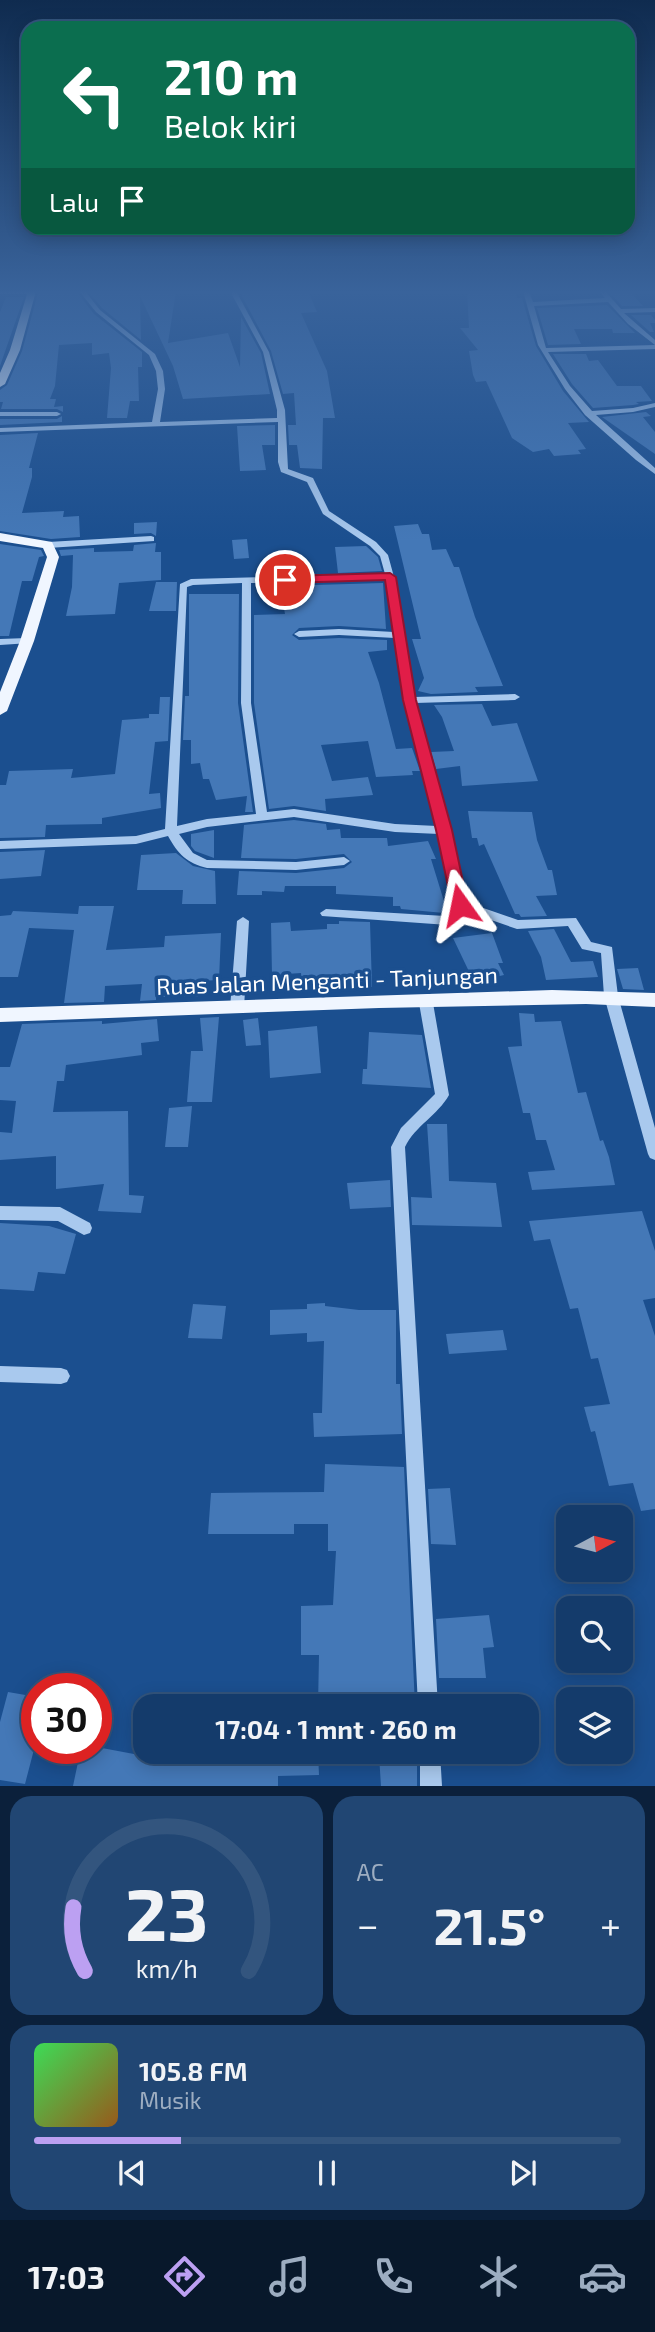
<!DOCTYPE html>
<html lang="id">
<head>
<meta charset="utf-8">
<style>
  :root { --surface:#143b6b; --page:#214673; --text:#f1f3f6; --muted:#9dadc1; --line:#33557e; --accent:#bca0f2 }
  body { margin:0; font-family:"Exo 2",sans-serif; background:var(--page); color:var(--text); height:100vh; display:flex; flex-direction:column; font-size:26px; white-space:nowrap }
  * { box-sizing:border-box; margin:0 }
  p { font-size:23px; color:var(--muted) }
  .icon { flex:none; width:38px; height:38px; fill:none; stroke:currentColor; stroke-width:2; stroke-linecap:round; stroke-linejoin:round }
  .map { position:relative; height:1786px; overflow:hidden }
  .details { display:flex; flex-direction:column; gap:10px; padding:10px; background:#0b203b; flex:1 }
  .details>* { flex:none }
  .hud { position:absolute; left:21px; top:21px; width:614px; height:214px; border-radius:21px; box-shadow:0 4px 18px #0003,0 0 0 2px var(--line); background:#0b6e4f; color:#fff; overflow:hidden }
  .needle { width:46px; rotate:83deg }
  .fabs { position:absolute; left:556px; top:1505px; display:grid; gap:14px }
  .fabs a { display:grid; place-items:center; width:77px; height:77px; border-radius:14px; background:var(--surface); box-shadow:0 4px 18px #0003,0 0 0 2px var(--line); font-size:35px }
  .speed { position:absolute; left:21px; top:1673px; display:flex; gap:14px; font-size:35px; font-weight:700; text-align:center }
  .speed>* { display:grid; place-content:center; width:91px; height:91px; border-radius:50%; background:var(--surface); box-shadow:0 4px 18px #0003,0 0 0 2px var(--line); line-height:1 }
  .speed .limit { border:10px solid #d22; background:#fff; color:#111 }
  .pin { position:absolute; display:grid; place-items:center; width:60px; height:60px; color:#fff; margin:-30px; border:4px solid #fff; border-radius:50%; box-shadow:0 2px 7px #0007 }
  .me { position:absolute; width:77px; margin:-38px; rotate:348deg; stroke-linejoin:round; filter:drop-shadow(0 0 5px #0008) }
  .turn { display:flex; align-items:center; gap:24px; height:147px; padding:0 28px; font-size:32px }
  .turn .icon { width:91px; height:91px; stroke-width:2.5 }
  .turn b { display:block; font-size:49px; line-height:60px }
  .then { display:flex; align-items:center; height:66px; padding:0 28px; background:#0003; gap:14px; font-size:26px }
  .big { font-size:52px; font-weight:700; line-height:1.1 }
  .details .card { flex:1; display:flex; flex-direction:column; justify-content:center; gap:10px; min-width:0; padding:0 24px; border-radius:21px; background:var(--page) }
  .details .dial { align-items:center; gap:0 }
  .dial svg { height:182px; overflow:visible; fill:none; stroke:var(--line); stroke-width:7; stroke-linecap:round; text-anchor:middle }
  .dial text { fill:var(--text); stroke:none }
  .song { display:flex; align-items:center; gap:21px }
  .cover { width:84px; height:84px; border-radius:10px; background:linear-gradient(135deg,hsl(130 70% 55%),hsl(30 70% 35%)) }
  .played { height:7px; border-radius:4px; background:linear-gradient(90deg,var(--accent) 25%,var(--line) 25%) }
  .keys { display:flex; justify-content:space-around; direction:ltr }
  .heat { display:flex; justify-content:space-between; align-items:center; font-size:38px; direction:ltr }
  .details .tiles { flex:1; display:grid; gap:10px; grid-template-columns:1fr 1fr }
  .card:last-child { grid-column:span 2 }
  .trip { position:absolute; left:133px; top:1694px; width:406px; height:70px; border-radius:21px; background:var(--surface); box-shadow:0 4px 18px #0003,0 0 0 2px var(--line); font-weight:700; line-height:70px; text-align:center }
  .tabs { display:flex; height:112px; justify-content:space-around; align-items:center; background:#08182b; color:var(--muted) }
  .tabs .icon { width:49px; height:49px }
  .tabs .selected { color:var(--accent) }
  .tabs b { font-size:32px; color:var(--text) }
  .map>svg:first-child { display:block }
  .building { fill:#4478b7 }
  .lines { fill:none; stroke-linecap:round; stroke-linejoin:round }
  .minor { fill:#a9c9ee; fill-rule:evenodd }
  .major { fill:#f0f6ff; fill-rule:evenodd }
  .route { fill:#e11d48; stroke:#92132f; stroke-width:2 }
  .labels { text-anchor:middle; stroke-width:7; stroke-linejoin:round; paint-order:stroke }
  .street-label { font-size:23px; fill:#fff; stroke:#1b4f8f }
</style>
</head>
<body>
<div class="map">
<svg width="655" height="1786" viewBox="0 0 655 1786">
  <rect width="100%" height="100%" fill="#1b4f8f"/>
  <path class="building" d="M45,291h31l18,23 48,38v15h-4l1,34h-9l-3,17h-20l4,-50 -2,-15 -17,2v-12l-33,2 -4,41 -5,13h6l-2,8 9,-1v6l-6,-3h-56l2,-7h-3v-12l7,-5 15,-34 16,-58z
    M88,291h88l-8,52 60,-10 12,34 1,-50 20,36 9,41 -87,5 -10,-33 -33,-70 1,44 -39,-32z
    M308,291l9,21 -16,1 26,58 8,47h-12l-1,51 -22,-1 -3,-23h-8l-1,-20h8l-2,-32 -11,1 -12,-43 -29,-55v-4z
    M467,291h49l1,7h5l14,48 27,45 26,31 -21,1 18,26 -8,1 3,4 -27,2 -5,-7 -16,3 -21,-14 -26,-57 -10,1 -3,-7 -4,-24 9,-1 -18,-22h9z
    M610,293h21l12,13h-21z
    M6,297h18l-24,69v-54z
    M607,305l28,28h-22l-1,-4h-38l7,15 -33,1 -11,-37z
    M631,315h20l4,5v3h-5l4,9h-4z
    M553,354h33l3,7 9,-1 19,26h24l11,15 -16,1 3,2 -6,1 -40,3 -21,-24z
    M646,412l5,4 -8,1 12,15v22l-53,-37z
    M62,416v6l-62,3v-6h57z
    M275,425v20h-13l4,25 -26,1 -3,-45z
    M38,433l-9,35h3v9l-10,36 42,-2 -1,6 16,-1 1,21 -29,2 -51,-8v-96z
    M157,522l-1,14 -5,-3 -17,1v-11z
    M418,524l4,10h7l3,16 14,-1 8,18h5l16,50 28,69 -28,1 3,5 -47,2 -13,-3 6,-13 -12,-39h9l-27,-113z
    M247,539l2,19 -15,1 -2,-19z
    M156,543l-1,9h6v28l-42,3 -4,31 -49,2 6,-29 1,-32 -12,1 -2,-6 35,-2v4l39,-1 1,-6z
    M0,544l41,6 3,6 -5,1 -7,24h-10l-13,55h-9z
    M366,546l12,11 4,14 -44,2 -3,-26z
    M156,582h21l-1,29h-27z
    M383,583l3,46 -47,-3 -40,2 -7,7 7,5 40,-2 48,2v10l-19,2 11,31 17,66 16,-1 8,23h-8l1,4 -37,2 -8,-36 -47,4 11,36 36,-4 5,18 -48,4 1,12 -32,-5 -25,3 -15,-106v-88l31,-1 -5,-28z
    M189,594h50l-1,109 15,109h-8l2,-16 -31,4 -7,-21h-6l-3,-16 -9,1v-24h-8l2,-44h4z
    M160,697h10l-2,44 -13,1 -6,52 11,-1 1,15 -59,10v6l-56,1 -1,12 -45,1v-53h6l3,-14 64,-2 -2,9 44,-4 7,-54 27,-2v-4h10z
    M482,704l10,22 25,-3 21,58 -76,5 -2,-20 -24,3 -5,-17 23,-1 -12,-34 -8,-12z
    M468,811l64,1 5,28 11,30h4l5,25 -21,1 11,20 -26,1 -2,-3h-4l-31,-70 -5,2 -2,-8h-5z
    M294,820l32,4 1,6 13,-1 1,9h46l1,8 40,-5 8,18h-5l16,52 -3,2 -43,-4 -1,-3h-7v-9l-57,-3v-8h-51l-1,6 -22,-1v4h-25l2,-24 57,2 48,-5 8,-6 -8,-8 -48,5 -55,-1 3,-33z
    M214,830v28l-19,-7 -4,-5v-12z
    M45,850l-4,26 -41,3v-27z
    M176,853l17,13 22,5 1,33h-34l1,-14h-46l4,-35z
    M79,906h35l-8,44 58,-3 1,-11 56,-3 -2,47 -20,1 -1,16h-42v3l-16,1 2,-17 -37,2 -1,16 -40,1 10,-73 -45,-2 -11,49h-18v-61l11,-1 2,-4 65,3z
    M339,921l31,1 2,65h-20v-5l-50,3 -1,-12 -29,2 -1,-52 19,-1 1,9 36,-2v-5h12z
    M554,929l17,33 22,-1 5,16 -52,3 -5,-23 -13,-26z
    M492,933l11,30h-5l6,12 -30,7 -21,-44z
    M638,968l6,22 -21,-1 -6,-20z
    M519,1013l15,1 1,8 26,-1 17,72 8,-1 14,49 3,-1 6,17 6,28 -83,5 -4,-18 27,-2 -9,-30h-10l-6,-27h-7l-15,-66 14,-1z
    M219,1017l-7,85h-25l4,-51h12l-3,-33z
    M258,1018l3,27 -15,1 -3,-26z
    M157,1019l2,22 -18,2 1,12 -76,10 -2,16h-7l-4,31 75,-1 1,84 15,1 -3,17 -43,-2 6,-27 -48,5v-33l-56,4v-28l12,1 4,-32 -16,-1v-33h10l12,-43 80,-3v3z
    M317,1026l4,47 -51,5 -2,-47z
    M369,1032l53,3 9,53 -69,-4 1,-15h4z
    M192,1106l-4,41h-23l4,-39z
    M427,1124h20l2,57 47,2 6,44 -90,-2 -1,-28 21,1z
    M390,1180l1,27 -41,2 -3,-26z
    M642,1211l13,40v47l-12,2 12,36v173l-14,2 -8,-28 -24,3 -14,-55 -4,1 -7,-25 26,-3 -12,-46 -7,1 -13,-51 -8,1 -20,-70 -16,2 -5,-20z
    M0,1223l49,3 27,8 -11,40 -27,-2 -4,19 -34,-2z
    M325,1303v3l34,4h37v74h4l2,50 -88,3 -1,-24h9l2,-72 -17,1v-9l-37,2v-25l37,-1v-5z
    M193,1304l33,2 -4,33 -34,-1z
    M503,1330l4,20 -58,4 -3,-20z
    M325,1464l79,3 11,239h-97l1,-51h-18v-49l32,-1 3,-54h-8v-27h-34v10h-86l3,-41 113,-1z
    M450,1488l6,57 -25,-1 -3,-55z
    M489,1615l5,32 -11,1 3,30h-47l-3,-59z
    M8,1692l29,5v41l-12,46 -25,-4v-58z
    M81,1748h21l85,16 1,-7 130,-5 1,23 -41,1v10h-205z
    M417,1752v34h-36l-2,-31z"/>
  <g class="lines">
    <path class="minor" d="M0,291h33l1,1 -3,2h-31z
      M79,291h6l15,19 55,44 8,17 2,18 -5,33 117,-4v-8l-14,-58 -33,-61h6l33,61 16,58 3,59 25,9 16,33 47,31 12,13 6,22 20,120 101,-3 5,3 -5,3 -100,3 35,127 16,72 52,18 58,-2 15,24 21,5 6,49 37,132v32l-5,-2 -2,-4 -44,-158 -3,-43 -19,-4 -14,-23 -51,3 -52,-18 -3,5 -14,9 -126,-9 -2,-3 6,-4 119,7 7,-5 2,-6 -15,-71 -44,-2 -101,-15 -87,10 -28,7 14,19 14,7 89,2 48,-5 6,4 -6,4 -48,5 -89,-2c-20,-5 -29,-14 -39,-32l-32,8 -136,5v-8l136,-5 29,-7 15,-245 11,-5 194,-5 -5,-18 -10,-10 -47,-32 -16,-32 -26,-10 -3,-10v-40l-278,10v-4l152,-6 6,-33 -2,-18 -7,-16 -53,-43zM386,580l8,52 -55,-3 -40,2 -5,3 5,3 40,-2 56,3 9,62 33,126 -42,-2 -101,-15 -27,3 -16,-109v-120zM242,583l-1,120 15,111 -49,5 -30,7 10,-239 6,-2z
      M523,291h6l4,11 72,-4 -6,-7h6l16,18 34,-1v4l-31,1 31,27v5l-27,-21 -20,-22 -74,4 12,42 109,-3v4l-107,3 22,34 22,25 41,-3 22,-5v4l-22,5 -37,3 59,53v6l-19,-14 -51,-45 -20,-26 -27,-44z
      M0,412h57l4,2 -4,2h-57z
      M151,536l3,1v4l-106,7 -4,-3 4,-3z
      M27,638l5,3 -2,2 -30,2v-6z
      M243,917l6,4 -5,87 -2,4h-10l-2,-4 7,-87z
      M426,998l5,1 2,4 16,92c-11,20 -34,31 -44,52l33,559h-20l-27,-559 10,-19 34,-34 -16,-91 2,-4z
      M0,1206l60,1 30,16 2,5 -2,5 -6,2 -26,-14 -58,-1z
      M0,1366l61,2 6,2 3,6 -3,6 -6,2 -61,-2z
      M420,1752h20l2,34h-22z"/>
    <path class="major" d="M28,291h8l-16,59 -15,34 -5,3v-14l10,-23z
      M0,533l52,9 7,15 -25,84 -27,70 -7,4v-23l20,-51 27,-84 -4,-9 -43,-7z
      M552,990l103,3v14l-69,-3 -207,4 -379,14v-14z"/>
  </g>
  <linearGradient id="sky" x2="0" y2="1"><stop stop-color="#0f2b4f"/><stop offset="0.54" stop-color="#39639b"/><stop offset="1" stop-color="#39639b" stop-opacity="0"/></linearGradient>
  <rect width="655" height="541" fill="url(#sky)"/>
  <path class="route" d="M390,573l6,4 20,123 36,130 16,75 -8,5 -8,-5 -16,-75 -33,-130 -18,-120 -100,3 -6,-3 6,-4z"/>
  <g class="labels">
    <g class="street-label">
      <text transform="translate(327 981) rotate(-2)" y="8">Ruas Jalan Menganti - Tanjungan</text>
    </g>
  </g>
</svg>
<div class="fabs">
<a><svg class="needle" viewBox="-14 -14 28 28"><path d="M0-13l5 13h-10z" fill="#e53935"/><path d="M0 13l5-13h-10z" fill="#9dadc1"/></svg></a>
<a><svg class="icon" aria-label="search" viewBox="0 0 24 24"><circle cx="10" cy="10" r="6"/><path d="M15 15l6 6"/></svg></a>
<a><svg class="icon" aria-label="layers" viewBox="0 0 24 24"><path d="M12 4l9 5-9 5-9-5zM3 14l9 5 9-5"/></svg></a>
</div>
<div class="speed"><div class="limit">30</div></div>
<div class="pin" style="left:285px;top:580px;background:#d93025"><svg class="icon" aria-label="arrive" viewBox="0 0 24 24"><path d="M6 21V4h12l-3 4 3 4H6"/></svg></div>
<svg class="me" style="left:460px;top:905px" viewBox="-20 -20 40 40"><path d="M0-17L14 15 0 8-14 15z" fill="#e11d48" stroke="#fff" stroke-width="4"/></svg>
<div class="trip">17:04 · 1 mnt · 260 m</div>
<div class="hud">
<div class="turn"><svg class="icon" aria-label="left" viewBox="0 0 24 24"><path d="M17 20v-9H6M10 6l-5 5 5 5"/></svg><div><b>210 m</b>Belok kiri</div></div>
<div class="then">Lalu<svg class="icon" aria-label="arrive" viewBox="0 0 24 24"><path d="M6 21V4h12l-3 4 3 4H6"/></svg></div>
</div>
</div>
<section class="details">
<div class="tiles">
<div class="card dial"><svg viewBox="0 0 100 80">
<path d="M14 69A42 42 0 1 1 86 69"/>
<path d="M14 69A42 42 0 0 1 9 41" stroke="#bca0f2"/>
<text x="50" y="56" font-size="32" font-weight="700">23</text>
<text x="50" y="72" font-size="11">km/h</text>
</svg></div>
<div class="card"><p>AC</p>
<div class="heat"><a>−</a><b class="big">21.5°</b><a>+</a></div>
</div>
<div class="card">
<div class="song"><i class="cover"></i><div><b>105.8 FM</b><p>Musik</p></div></div>
<div class="played"></div>
<div class="keys"><svg class="icon" aria-label="previous" viewBox="0 0 24 24"><path d="M18 5L8 12l10 7zM5 5v14"/></svg><svg class="icon" aria-label="pause" viewBox="0 0 24 24"><path d="M8 5v14M16 5v14"/></svg><svg class="icon" aria-label="next" viewBox="0 0 24 24"><path d="M6 5l10 7-10 7zM19 5v14"/></svg></div>
</div>
</div>
</section>
<nav class="tabs">
<b>17:03</b>
<svg class="icon selected" aria-label="directions" viewBox="0 0 24 24"><path d="M12 3l9 9-9 9-9-9zM9 14v-3h6M13 9l2 2-2 2"/></svg>
<svg class="icon" aria-label="music" viewBox="0 0 24 24"><path d="M9 18V5l10-2v13"/><circle cx="6" cy="18" r="3"/><circle cx="16" cy="16" r="3"/></svg>
<svg class="icon" aria-label="phone" viewBox="0 0 24 24"><path d="M5 4h4l2 5-3 2q2 4 5 5l2-3 5 2v4C11 20 4 13 5 4z"/></svg>
<svg class="icon" aria-label="climate" viewBox="0 0 24 24"><path d="M12 3v18M4 7l16 10M4 17L20 7"/></svg>
<svg class="icon" aria-label="car" viewBox="0 0 24 24"><path d="M5 17H2v-5l4-1 3-4h7l3 4 3 1v5h-3M9 17h6M6 11h13"/><circle cx="7" cy="17" r="2"/><circle cx="17" cy="17" r="2"/></svg>
</nav>
</body>
</html>
